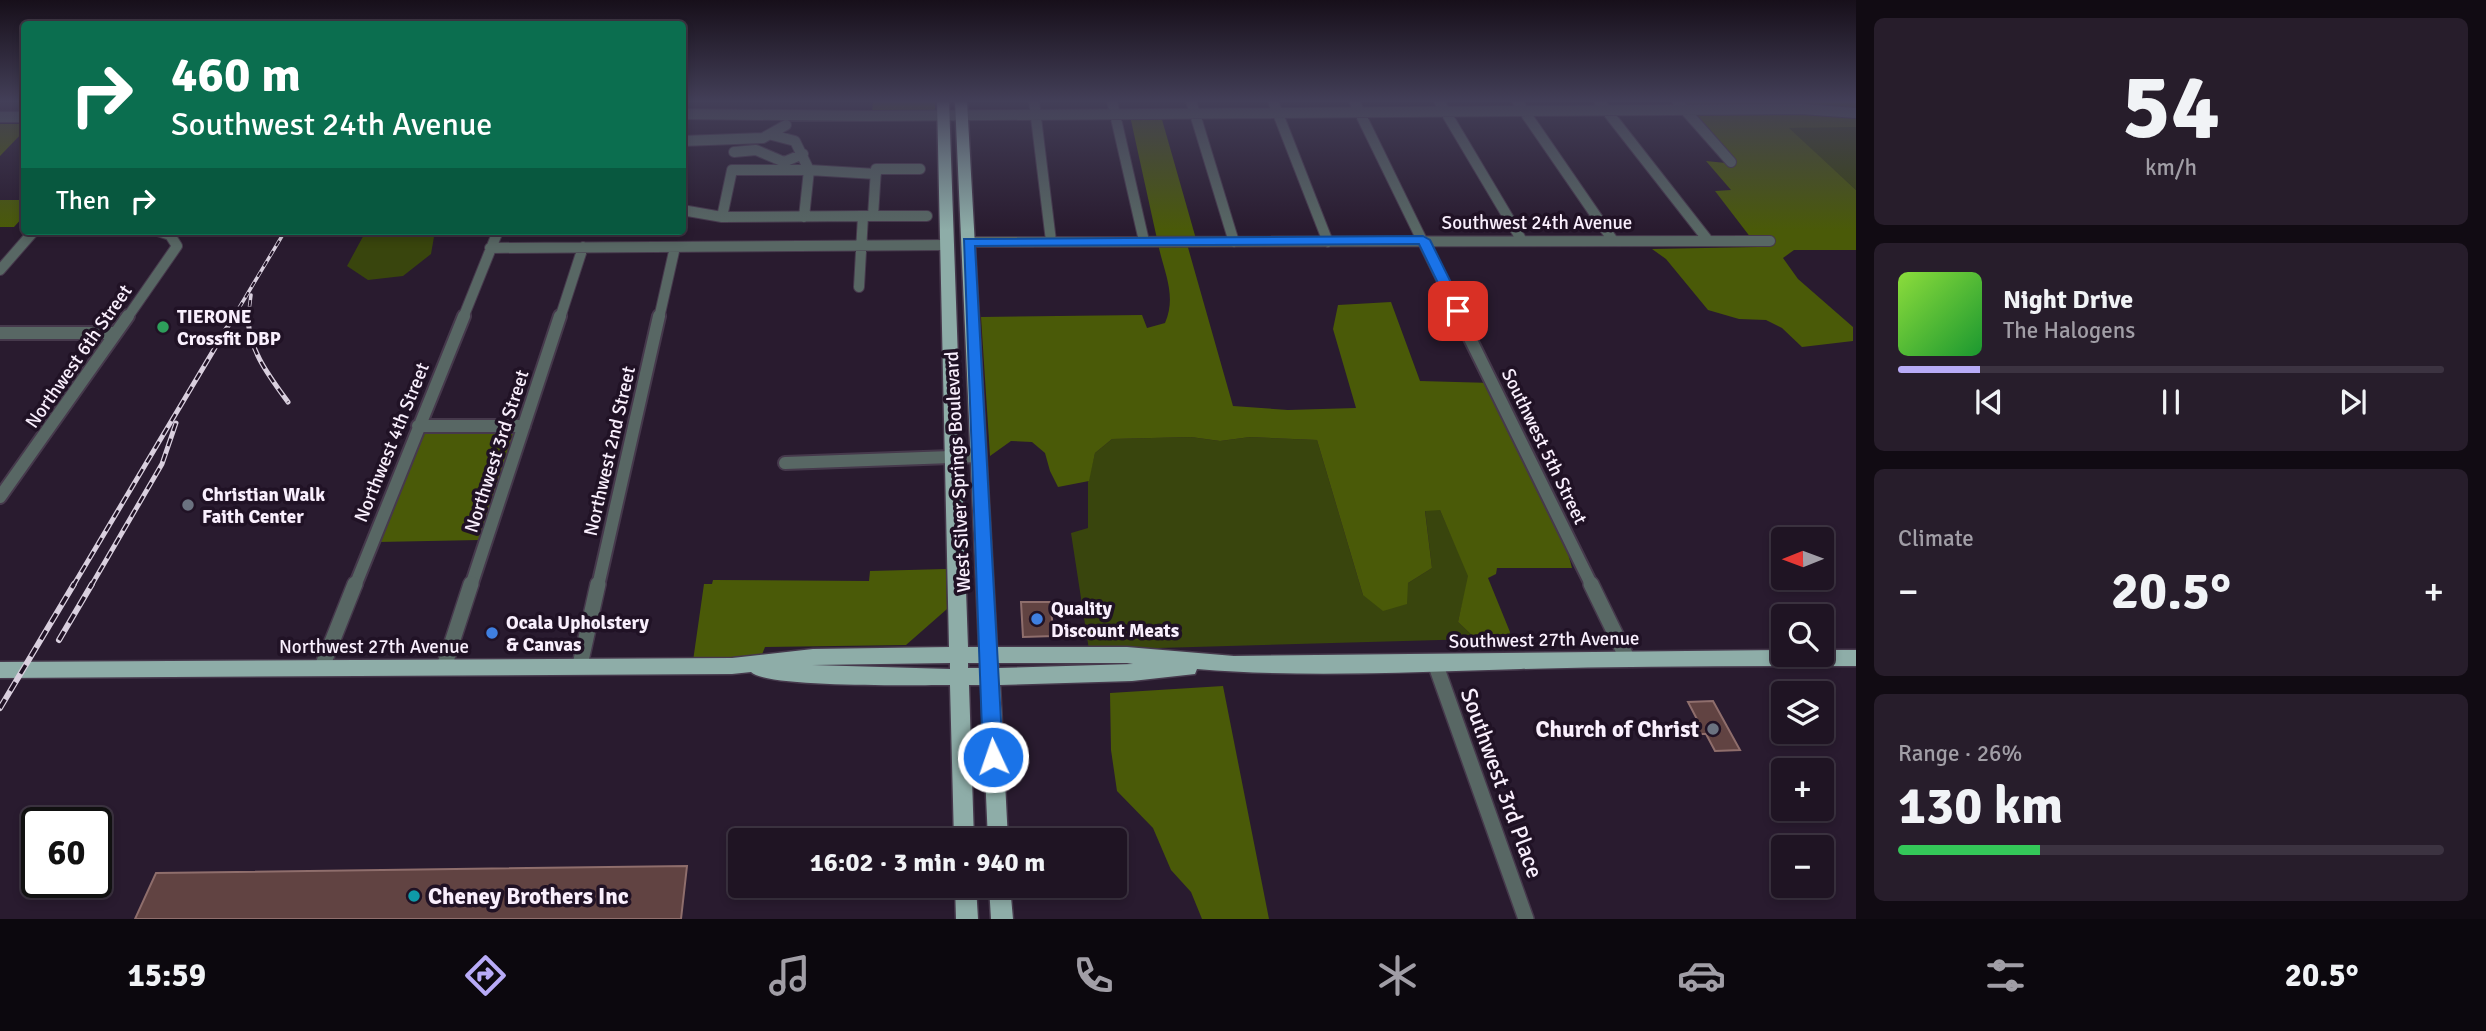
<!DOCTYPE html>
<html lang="en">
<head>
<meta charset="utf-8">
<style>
  :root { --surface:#1f1423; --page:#271d2b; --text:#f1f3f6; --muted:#a19ea6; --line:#3c3341; --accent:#b8abf7 }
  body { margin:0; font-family:Signika,sans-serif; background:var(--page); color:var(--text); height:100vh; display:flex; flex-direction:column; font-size:26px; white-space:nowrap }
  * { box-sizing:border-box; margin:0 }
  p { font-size:23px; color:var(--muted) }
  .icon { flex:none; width:38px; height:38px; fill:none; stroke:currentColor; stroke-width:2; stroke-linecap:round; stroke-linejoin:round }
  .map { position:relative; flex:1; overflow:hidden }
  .details { display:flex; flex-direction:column; gap:18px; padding:18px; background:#110b13; width:630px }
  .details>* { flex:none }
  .banner { position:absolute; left:21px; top:21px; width:665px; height:214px; border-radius:7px; box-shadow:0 4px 10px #0003,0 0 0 2px var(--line); background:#0b6e4f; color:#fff; overflow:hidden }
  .needle { width:46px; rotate:269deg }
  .tools { position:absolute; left:1771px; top:527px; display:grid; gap:14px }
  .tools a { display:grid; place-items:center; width:63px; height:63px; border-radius:7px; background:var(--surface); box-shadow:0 4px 10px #0003,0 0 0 2px var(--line); font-size:35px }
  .speed { position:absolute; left:21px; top:807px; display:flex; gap:14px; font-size:35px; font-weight:700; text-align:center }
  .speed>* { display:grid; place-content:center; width:91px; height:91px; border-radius:50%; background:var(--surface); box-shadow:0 4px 10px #0003,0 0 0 2px var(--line); line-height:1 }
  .speed .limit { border:4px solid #111; border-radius:10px; background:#fff; color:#111 }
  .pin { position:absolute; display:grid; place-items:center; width:60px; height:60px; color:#fff; margin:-30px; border-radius:14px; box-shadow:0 4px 10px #0006 }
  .me { position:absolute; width:77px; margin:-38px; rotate:357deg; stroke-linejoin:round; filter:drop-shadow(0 0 5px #0008) }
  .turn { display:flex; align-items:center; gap:24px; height:147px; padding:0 35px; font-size:32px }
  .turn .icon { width:91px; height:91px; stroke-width:2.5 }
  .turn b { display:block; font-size:49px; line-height:60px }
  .then { display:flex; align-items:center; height:66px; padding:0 35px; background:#0003; gap:14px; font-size:26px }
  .big { font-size:52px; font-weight:700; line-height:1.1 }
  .details .card { flex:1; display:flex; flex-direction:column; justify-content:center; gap:10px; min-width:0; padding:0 24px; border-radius:10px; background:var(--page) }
  .details .dial { align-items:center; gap:0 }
  .dial b { font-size:91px; line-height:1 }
  .song { display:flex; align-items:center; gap:21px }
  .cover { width:84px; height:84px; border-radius:10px; background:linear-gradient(135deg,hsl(90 70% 55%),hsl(130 70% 35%)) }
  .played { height:7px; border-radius:4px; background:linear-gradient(90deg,var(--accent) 15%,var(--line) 15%) }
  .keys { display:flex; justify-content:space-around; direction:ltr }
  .heat { display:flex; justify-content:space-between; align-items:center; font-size:38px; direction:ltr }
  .charge { height:10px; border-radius:5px; background:linear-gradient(90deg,#34c759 26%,var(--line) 0) }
  .trip { position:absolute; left:728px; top:828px; width:399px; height:70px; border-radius:7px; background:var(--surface); box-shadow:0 4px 10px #0003,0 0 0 2px var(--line); font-weight:700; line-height:70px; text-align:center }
  .tab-bar { display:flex; height:112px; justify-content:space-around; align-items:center; background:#0c080e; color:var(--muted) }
  .tab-bar .icon { width:49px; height:49px }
  .tab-bar .on { color:var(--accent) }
  .tab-bar b { font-size:32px; color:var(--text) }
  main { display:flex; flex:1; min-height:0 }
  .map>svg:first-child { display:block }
  .green { fill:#39450d }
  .forest { fill:#4a5a08 }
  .building { fill:#614342; stroke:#8f6e6c; stroke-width:2 }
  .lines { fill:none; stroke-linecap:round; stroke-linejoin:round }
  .minor-far2-casing { stroke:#46394c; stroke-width:12 }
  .minor-far1-casing { stroke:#46394c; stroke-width:16 }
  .minor-casing { stroke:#46394c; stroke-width:18 }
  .major-casing { stroke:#46394c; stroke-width:3 }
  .minor-far2 { stroke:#586764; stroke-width:10 }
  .minor-far1 { stroke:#586764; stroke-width:12 }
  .minor { stroke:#586764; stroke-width:15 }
  .major { fill:#8eada8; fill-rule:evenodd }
  .rail-far2-casing { stroke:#d9cfde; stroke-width:3.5 }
  .rail-far1-casing { stroke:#d9cfde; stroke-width:5 }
  .rail-casing { stroke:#d9cfde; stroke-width:6 }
  .rail-far2 { stroke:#201225; stroke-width:2; stroke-dasharray:6; stroke-linecap:butt }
  .rail-far1 { stroke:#201225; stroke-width:2.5; stroke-dasharray:8; stroke-linecap:butt }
  .rail { stroke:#201225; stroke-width:3.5; stroke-dasharray:10; stroke-linecap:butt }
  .route { fill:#1a73e8; stroke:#114b97; stroke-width:2 }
  .leisure-dot { fill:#2e9e5b; stroke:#201225; stroke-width:2.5 }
  .worship-dot { fill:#6b7280; stroke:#201225; stroke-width:2.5 }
  .shop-dot { fill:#3f7fe0; stroke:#201225; stroke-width:2.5 }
  .culture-dot { fill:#0f9aa8; stroke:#201225; stroke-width:2.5 }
  .labels { text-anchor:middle; stroke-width:7; stroke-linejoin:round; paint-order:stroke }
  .street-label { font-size:19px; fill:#f9effd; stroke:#201225 }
  .poi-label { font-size:19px; font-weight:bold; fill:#f9effd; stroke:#201225; text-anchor:start }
  .near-poi-label { font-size:23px; font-weight:bold; fill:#f9effd; stroke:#201225; text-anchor:end }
  .near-street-label { font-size:23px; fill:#f9effd; stroke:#201225 }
</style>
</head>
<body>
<main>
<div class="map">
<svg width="1856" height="919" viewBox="0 0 1856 919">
  <rect width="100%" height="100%" fill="#291b2f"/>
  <path class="green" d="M1839,126l17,1v63l-68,-62z
    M366,231h69l-4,23 -28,22 -35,4 -21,-14z
    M1191,437l29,4 30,-4 67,3 46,155 45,-12 24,-15 -7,-58h15l29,66 -11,46 18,17 -387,11 -18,-117 17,-5v-46l7,-29 17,-14z"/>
  <path class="forest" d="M873,101h62v12l-63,2z
    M1684,101h172v26l-67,1 67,62v60h-62l-11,8 15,21 55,48v14l-51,6 -20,-19 -16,-8 -27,-1 -31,-9 -42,-51 -14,-10 105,-2 -2,-4h20l-3,-5h-21l-36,-47 16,-1 -25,-29 30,3z
    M1130,116h31l35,123h-39z
    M0,124h24v7l-24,25z
    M0,200h24v16l-10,11h-14z
    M1158,244h29l46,162 55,4 68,-2 -23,-79 5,-24 53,-3 29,79 72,2 67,137 13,48h-75l-1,6 -8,4 22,54 -2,9 -32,-2 -18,-17 10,-46 -28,-66 -15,1 7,57 -24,15 -1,21 -24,7 -20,-16 -46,-155 -67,-3 -30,4 -29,-4 -79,2 -17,14 -6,28 -31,6 -8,-16 -5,-18 -13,-11 -21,-1 -21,15 -9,-139 161,-2 5,13 18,-5c12,-27 -1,-51 -7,-79z
    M422,429l96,1 -38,110 -102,2z
    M946,569l1,40 -41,36 -141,2 -4,10 -68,4 11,-77h8l1,-4 156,1 1,-10z
    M1223,686l46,233h-67l-11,-27 -20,-22 -18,-42 -36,-37 -6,-41 -1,-57z"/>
  <path class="building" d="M1021,602h29l4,34 -31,1z
    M1713,701l27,49 -25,1 -9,-17h-6l-5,-9h5l-12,-23z
    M687,866l-6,53h-546l21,-46z"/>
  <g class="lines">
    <defs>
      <path id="minor-far2" d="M1034,101l17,140
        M1112,101l32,140
        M1191,101l43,141
        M1273,101l55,141
        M1354,101l106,217
        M1439,101l82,138
        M1517,101l95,138
        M1599,101l108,138
        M1677,101l54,61
        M682,114l186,2 933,-7 55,4
        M0,117h24
        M772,135l23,6 14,29 67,4
        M682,141l81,-3 23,-13
        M734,152l22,-2 28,12 19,-8
        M682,210l40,7 141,-1
        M873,216l3,-47h44
        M722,217l10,-47h77l-5,47
        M968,242l802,-1
        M490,248l457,-3
        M0,270l34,-39
        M859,287l4,-71h64
        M127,318l50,-72 -7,-11 -12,-4
        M463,318l35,-87
        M560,318l23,-71
        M659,318l16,-71"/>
      <path id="minor-far1" d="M1459,316l133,270
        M0,333h116
        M418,426h106
        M785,463l194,-7
        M0,497l128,-181
        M355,586l109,-270
        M471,586l89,-270
        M598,586l61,-270"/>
      <path id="minor" d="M1591,584l36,74
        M1435,663l91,256
        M580,665l18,-81
        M322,667l33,-83
        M444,667l27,-83"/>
      <path id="major" d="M937,101h12l19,546h11l-24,-546h12l30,546h130l107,9 549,-6v4h39v-4h34v16c-112,0 -223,0 -335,3 -106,3 -219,9 -324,0l-2,5 -63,7 -132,4 8,155h-20l-7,-155h-12l5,155h-20l-4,-155c-30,0 -184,3 -199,-13l-19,2 -732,4v-16l732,-4 81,-9 136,-2zM950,663v6l-138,-4h1zM968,663h12v5h-12zM998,663h129l6,1 -134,4z
        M955,886h21l2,33h-22z
        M989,886h21l3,33h-22z"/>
    </defs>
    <use href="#minor-far2" class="minor-far2-casing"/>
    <use href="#minor-far1" class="minor-far1-casing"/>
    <use href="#minor" class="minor-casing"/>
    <use href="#major" class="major-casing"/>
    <use href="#minor-far2" class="minor-far2"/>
    <use href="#minor-far1" class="minor-far1"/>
    <use href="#minor" class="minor"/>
    <use href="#major" class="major"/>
    <defs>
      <path id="rail-far2" d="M233,318l52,-87
        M248,318l3,-23"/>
      <path id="rail-far1" d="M248,316c0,33 21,60 40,86
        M73,586l161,-270
        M91,586l71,-122 14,-41"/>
      <path id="rail" d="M59,640l33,-56
        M0,708l74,-124"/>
    </defs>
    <use href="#rail-far2" class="rail-far2-casing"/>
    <use href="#rail-far1" class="rail-far1-casing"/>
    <use href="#rail" class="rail-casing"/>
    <use href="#rail-far2" class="rail-far2"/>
    <use href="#rail-far1" class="rail-far1"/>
    <use href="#rail" class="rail"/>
  </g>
  <linearGradient id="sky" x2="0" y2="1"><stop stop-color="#170f1a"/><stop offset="0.44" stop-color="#433f58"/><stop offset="1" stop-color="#433f58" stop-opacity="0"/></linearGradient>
  <rect width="1856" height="230" fill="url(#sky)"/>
  <path class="route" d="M1423,236l7,4 35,71 -2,3h-10l-34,-70 -444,2 28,511 -3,6 -7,3 -7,-3 -3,-6 -19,-518z"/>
  <circle class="leisure-dot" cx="163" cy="327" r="7"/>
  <g class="worship-dot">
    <circle cx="188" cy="505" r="7"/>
    <circle cx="1713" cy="729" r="7"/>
  </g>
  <g class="shop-dot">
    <circle cx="1037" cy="619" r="7"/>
    <circle cx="492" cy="633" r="7"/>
  </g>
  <circle class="culture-dot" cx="414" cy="896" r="7"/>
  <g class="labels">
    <g class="street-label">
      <text x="1537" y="229">Southwest 24th Avenue</text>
      <text transform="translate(78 356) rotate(-55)" y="7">Northwest 6th Street</text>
      <text transform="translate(391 442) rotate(-68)" y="7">Northwest 4th Street</text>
      <text transform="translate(1545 446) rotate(64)" y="7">Southwest 5th Street</text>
      <text transform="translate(496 451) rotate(-72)" y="7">Northwest 3rd Street</text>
      <text transform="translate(609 451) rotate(-77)" y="7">Northwest 2nd Street</text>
      <text transform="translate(957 472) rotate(-93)" y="7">West Silver Springs Boulevard</text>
      <text transform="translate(1544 639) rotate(-1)" y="7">Southwest 27th Avenue</text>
      <text x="374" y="653">Northwest 27th Avenue</text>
    </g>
    <g class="poi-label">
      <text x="177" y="323">TIERONE<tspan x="177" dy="22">Crossfit DBP</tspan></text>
      <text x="202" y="501">Christian Walk<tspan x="202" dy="22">Faith Center</tspan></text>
      <text x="1051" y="615">Quality<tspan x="1051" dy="22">Discount Meats</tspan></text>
      <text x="506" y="629">Ocala Upholstery<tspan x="506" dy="22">&amp; Canvas</tspan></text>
    </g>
    <g class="near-poi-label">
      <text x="1699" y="737">Church of Christ</text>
      <text x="428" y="904" text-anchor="start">Cheney Brothers Inc</text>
    </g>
    <g class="near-street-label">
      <text transform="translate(1502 783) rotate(70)" y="8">Southwest 3rd Place</text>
    </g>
  </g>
</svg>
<div class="tools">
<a><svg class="needle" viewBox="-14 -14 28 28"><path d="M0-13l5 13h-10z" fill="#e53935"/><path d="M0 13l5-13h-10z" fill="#a19ea6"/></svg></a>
<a><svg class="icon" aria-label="search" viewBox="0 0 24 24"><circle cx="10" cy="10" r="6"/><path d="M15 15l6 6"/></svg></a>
<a><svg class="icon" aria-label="layers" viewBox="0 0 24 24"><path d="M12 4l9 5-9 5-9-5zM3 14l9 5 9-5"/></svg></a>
<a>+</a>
<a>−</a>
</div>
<div class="speed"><div class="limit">60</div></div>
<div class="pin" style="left:1458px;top:311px;background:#d93025"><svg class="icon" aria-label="arrive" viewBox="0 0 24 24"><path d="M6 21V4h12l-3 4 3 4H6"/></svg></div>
<svg class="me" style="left:993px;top:757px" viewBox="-20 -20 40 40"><circle r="17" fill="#1a73e8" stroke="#fff" stroke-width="3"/><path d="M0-11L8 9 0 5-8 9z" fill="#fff"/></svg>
<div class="trip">16:02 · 3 min · 940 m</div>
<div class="banner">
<div class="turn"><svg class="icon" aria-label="right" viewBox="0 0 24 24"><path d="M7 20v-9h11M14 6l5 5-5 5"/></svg><div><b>460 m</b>Southwest 24th Avenue</div></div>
<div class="then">Then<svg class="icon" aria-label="right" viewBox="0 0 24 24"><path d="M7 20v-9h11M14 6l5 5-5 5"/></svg></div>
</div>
</div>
<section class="details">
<div class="card dial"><b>54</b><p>km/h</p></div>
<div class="card">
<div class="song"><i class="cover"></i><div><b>Night Drive</b><p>The Halogens</p></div></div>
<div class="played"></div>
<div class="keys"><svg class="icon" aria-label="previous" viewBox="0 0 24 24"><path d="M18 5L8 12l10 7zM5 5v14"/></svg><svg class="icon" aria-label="pause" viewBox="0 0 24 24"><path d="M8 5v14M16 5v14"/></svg><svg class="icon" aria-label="next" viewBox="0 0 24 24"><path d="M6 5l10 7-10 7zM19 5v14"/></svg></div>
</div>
<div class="card"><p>Climate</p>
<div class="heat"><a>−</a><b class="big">20.5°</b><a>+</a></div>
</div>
<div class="card"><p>Range · 26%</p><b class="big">130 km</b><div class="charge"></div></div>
</section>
</main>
<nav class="tab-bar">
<b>15:59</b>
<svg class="icon on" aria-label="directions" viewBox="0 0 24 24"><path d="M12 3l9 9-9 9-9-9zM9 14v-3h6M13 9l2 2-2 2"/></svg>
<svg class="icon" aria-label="music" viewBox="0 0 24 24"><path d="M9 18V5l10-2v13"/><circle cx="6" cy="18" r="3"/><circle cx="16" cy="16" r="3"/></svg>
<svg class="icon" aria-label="phone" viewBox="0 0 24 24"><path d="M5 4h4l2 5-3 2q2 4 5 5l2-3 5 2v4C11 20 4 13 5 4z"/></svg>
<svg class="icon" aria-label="climate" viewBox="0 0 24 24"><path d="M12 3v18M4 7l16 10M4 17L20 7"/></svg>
<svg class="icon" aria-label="car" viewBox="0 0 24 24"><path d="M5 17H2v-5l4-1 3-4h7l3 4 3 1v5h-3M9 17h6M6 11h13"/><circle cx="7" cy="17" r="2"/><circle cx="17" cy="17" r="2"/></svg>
<svg class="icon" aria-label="filters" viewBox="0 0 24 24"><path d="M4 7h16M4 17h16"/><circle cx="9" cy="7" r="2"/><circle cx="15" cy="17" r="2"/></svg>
<b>20.5°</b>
</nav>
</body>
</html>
